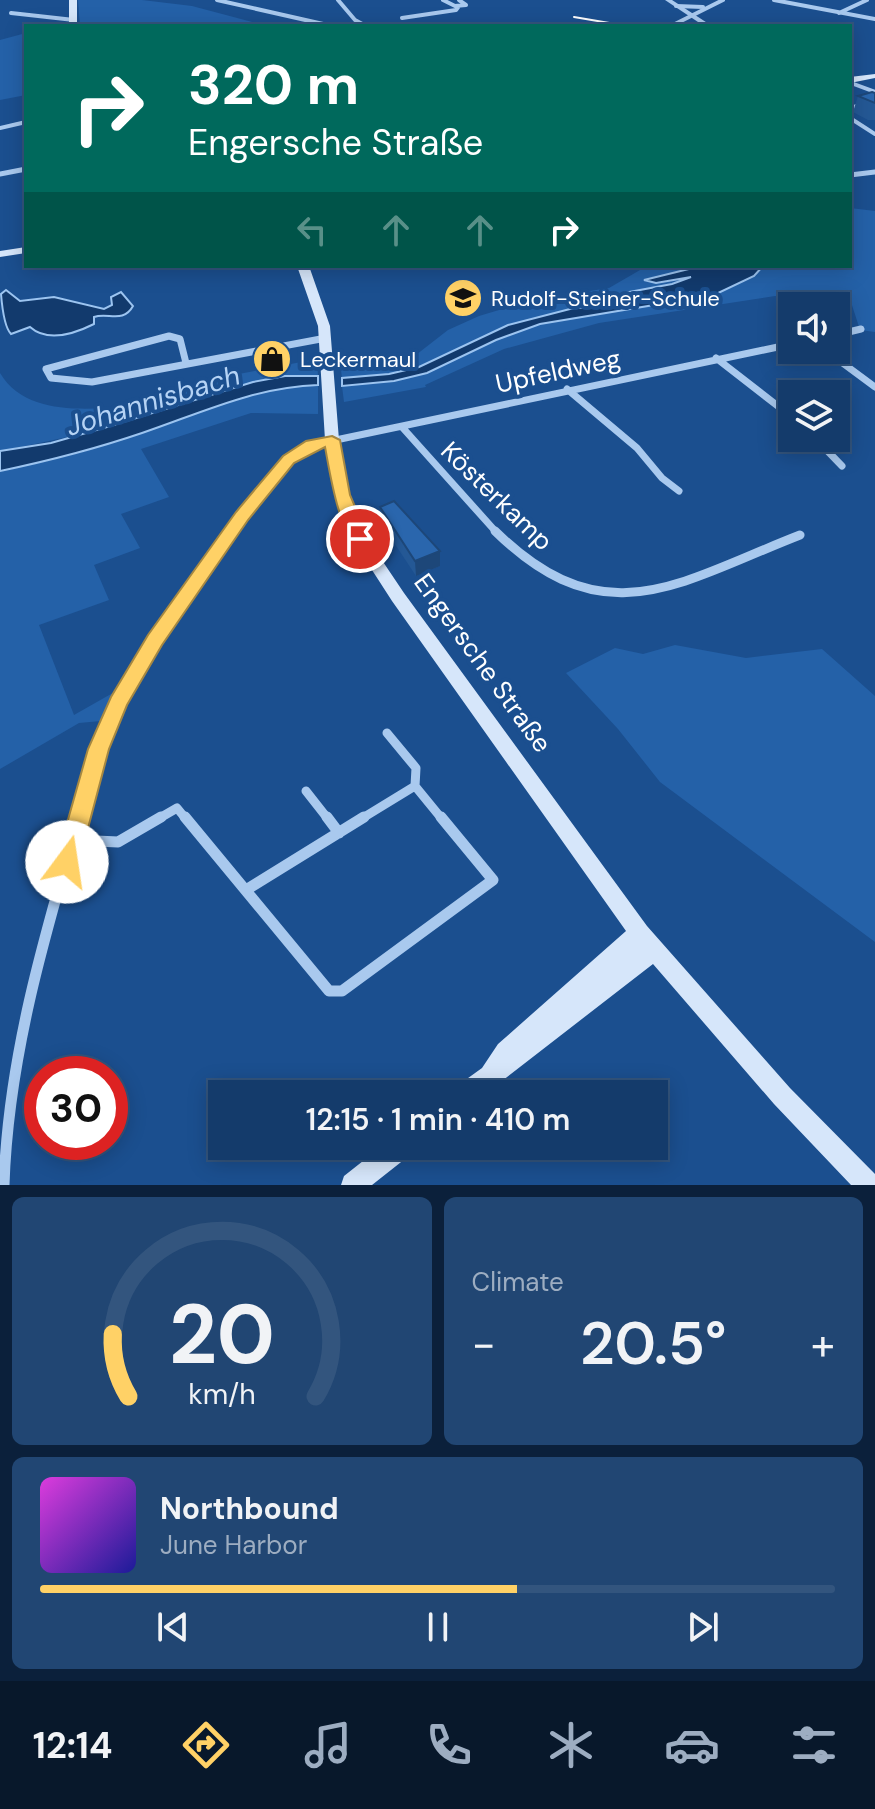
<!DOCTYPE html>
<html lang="en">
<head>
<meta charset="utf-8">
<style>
  :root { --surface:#143b6b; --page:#214673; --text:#f1f3f6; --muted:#9dadc1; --line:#33557e; --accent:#ffd166 }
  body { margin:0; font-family:"DM Sans",sans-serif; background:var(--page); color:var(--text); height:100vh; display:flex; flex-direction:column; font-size:30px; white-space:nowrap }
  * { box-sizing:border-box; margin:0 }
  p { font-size:26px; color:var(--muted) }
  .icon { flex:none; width:44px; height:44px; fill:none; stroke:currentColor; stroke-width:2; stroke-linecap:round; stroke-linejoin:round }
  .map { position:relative; height:1185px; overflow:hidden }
  .panel { display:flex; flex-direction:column; gap:12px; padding:12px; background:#0b203b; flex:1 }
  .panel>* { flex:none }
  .banner { position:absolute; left:24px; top:24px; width:828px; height:244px; border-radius:0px; box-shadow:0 4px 20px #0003,0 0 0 2px var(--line); background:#00695c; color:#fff; overflow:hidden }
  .controls { position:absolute; left:778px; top:292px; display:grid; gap:16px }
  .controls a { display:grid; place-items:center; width:72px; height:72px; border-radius:0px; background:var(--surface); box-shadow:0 4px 20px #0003,0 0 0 2px var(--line); font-size:40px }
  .speed { position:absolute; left:24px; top:1056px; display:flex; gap:16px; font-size:40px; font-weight:700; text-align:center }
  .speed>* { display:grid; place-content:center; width:104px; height:104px; border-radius:50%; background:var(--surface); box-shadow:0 4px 20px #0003,0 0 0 2px var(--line); line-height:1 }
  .speed .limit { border:12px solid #d22; background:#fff; color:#111 }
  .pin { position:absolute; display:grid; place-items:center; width:68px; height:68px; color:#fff; margin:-34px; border:4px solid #fff; border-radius:50%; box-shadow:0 2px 8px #0007 }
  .me { position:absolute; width:88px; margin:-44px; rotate:14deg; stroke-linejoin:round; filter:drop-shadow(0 0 6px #0008) }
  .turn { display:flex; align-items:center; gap:28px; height:168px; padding:0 32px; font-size:36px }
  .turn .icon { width:104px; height:104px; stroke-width:2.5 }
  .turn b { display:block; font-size:56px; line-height:68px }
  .lanes { display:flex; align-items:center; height:76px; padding:0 32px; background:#0003; justify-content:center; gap:40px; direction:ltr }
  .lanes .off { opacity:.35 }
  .big { font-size:60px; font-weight:600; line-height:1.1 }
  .panel .card { flex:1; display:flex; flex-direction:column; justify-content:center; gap:12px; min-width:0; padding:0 28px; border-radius:12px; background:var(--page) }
  .panel .dial { align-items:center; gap:0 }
  .dial svg { height:208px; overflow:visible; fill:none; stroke:var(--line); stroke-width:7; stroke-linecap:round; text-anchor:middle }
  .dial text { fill:var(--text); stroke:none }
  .song { display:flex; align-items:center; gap:24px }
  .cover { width:96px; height:96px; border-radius:12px; background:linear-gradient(135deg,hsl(300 70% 55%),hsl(240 70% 35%)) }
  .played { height:8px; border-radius:4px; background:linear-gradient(90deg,var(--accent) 60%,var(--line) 60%) }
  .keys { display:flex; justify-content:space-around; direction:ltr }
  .heat { display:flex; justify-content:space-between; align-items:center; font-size:44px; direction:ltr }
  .panel .tiles { flex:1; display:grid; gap:12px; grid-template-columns:1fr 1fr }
  .card:last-child { grid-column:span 2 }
  .trip { position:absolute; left:208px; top:1080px; width:460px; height:80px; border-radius:0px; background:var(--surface); box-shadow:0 4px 20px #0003,0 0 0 2px var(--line); font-weight:600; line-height:80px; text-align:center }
  .tab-bar { display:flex; height:128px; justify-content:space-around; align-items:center; background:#08182b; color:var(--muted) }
  .tab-bar .icon { width:56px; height:56px }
  .tab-bar .active { color:var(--accent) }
  .tab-bar b { font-size:36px; color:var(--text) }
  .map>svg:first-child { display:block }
  .green { fill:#2461a8 }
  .water { fill:#123a6d; stroke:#9cc4f0; stroke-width:2 }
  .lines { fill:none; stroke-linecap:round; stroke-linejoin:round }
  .minor-far4 { stroke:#a9c9ee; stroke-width:4 }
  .minor-far3 { stroke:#a9c9ee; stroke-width:5 }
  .minor-far2 { stroke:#a9c9ee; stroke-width:7 }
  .minor-far1 { stroke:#a9c9ee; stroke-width:9 }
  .minor { stroke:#a9c9ee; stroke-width:11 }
  .tertiary { fill:#a9c9ee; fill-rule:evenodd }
  .secondary { fill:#d6e6fa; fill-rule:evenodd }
  .tram { stroke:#fff; stroke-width:2 }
  .wall { fill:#245895 }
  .shaded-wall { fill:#1d4779 }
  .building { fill:#2a66ad; stroke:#1d4779; stroke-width:2 }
  .route { fill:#ffd166; stroke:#a68842; stroke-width:2 }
  .labels { text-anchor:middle; stroke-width:8; stroke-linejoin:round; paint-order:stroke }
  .far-poi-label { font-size:22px; fill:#fff; stroke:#1b4f8f; text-anchor:start }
  .street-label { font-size:26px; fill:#fff; stroke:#1b4f8f }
  .water-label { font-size:28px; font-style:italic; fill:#b5d3f5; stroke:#1b4f8f }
</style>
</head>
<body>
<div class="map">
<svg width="875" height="1185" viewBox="0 0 875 1185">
  <rect width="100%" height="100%" fill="#1b4f8f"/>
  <path class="green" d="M78,0h64l50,6 75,20h-187z
    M26,33v62l-26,5v-60z
    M850,208l25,3v121l-15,-2 -9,-28 -76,-6 -176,27 -95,26 -79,36 1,2 -82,15 -2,-16 52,-5 33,-8 69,-33 44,-16 174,-29 40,-19 9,-10h87z
    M647,266h54l-57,14 12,3 36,-6 -20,7 -49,9 -22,12 -31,4 -62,16 -89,42 -30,7 -47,4 -1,-8 45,-3 26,-9 36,-28 31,-14 53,-16 77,-12z
    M317,359l1,17c-62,-2 -122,24 -180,42 -46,14 -91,24 -138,33v-78c22,37 69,37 108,35l120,-32z
    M318,385v29l-67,-1 -110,36 28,48 -48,17 19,34 -46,17 15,35 -70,25 35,90 44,-25 -17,31 -22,2 -79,46v-298c30,-6 60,-12 89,-21 76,-24 149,-61 229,-65z
    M675,645l71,13 76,-9 53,47v246l-215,-160 -42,-53 -52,-56 49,-25 28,6z"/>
  <path class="water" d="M701,266h62l-9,10 -40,19 -174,29 -44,16 -69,33 -33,8 -52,5v-8l47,-4 30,-7 89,-42 62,-16 31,-4 23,-12 48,-9 19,-7 -35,6 -12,-3z
    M6,290l14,11 34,-4 50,12 8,-4 -1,-8 10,-5 12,14c-10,18 -25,6 -39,11v7c-20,10 -46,19 -64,3l-19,7c-7,-7 -9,-28 -10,-40z
    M285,376h33v9c-63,2 -117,28 -176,48 -47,16 -94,28 -142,38v-20l51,-8 56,-16 146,-45z"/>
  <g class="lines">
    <path class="minor-far4" d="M217,0l115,26
      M338,0l17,20 11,6
      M443,0l12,6 11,-1 -7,-5
      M774,0l101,19
      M676,6l27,1
      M11,13l63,7
      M839,13l28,-13
      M402,18l54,-8 3,-4
      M671,26l52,-26
      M851,83l24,9
      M850,108l25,-7
      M850,118l25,16
      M0,128l26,-6"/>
    <path class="minor-far3" d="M0,174l26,-5
      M850,175l25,-3"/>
    <path class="minor-far2" d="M836,335l25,-6
      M825,350l50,37
      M716,358l76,59
      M186,363l-6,-24 -11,-3 -123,33 5,9 41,4 234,-44
      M567,389l70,59 25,30 17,13
      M402,427l95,106
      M815,438l27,28
      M230,533l58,-74 24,-14 480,-101"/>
    <path class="minor-far1" d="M495,531c110,108 184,51 305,4
      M387,733l29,35 -1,18
      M306,791l22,28
      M78,819c12,-39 22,-80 41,-117 31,-61 73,-115 112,-171
      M158,819l19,-11 9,11
      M361,819l54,-33 27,33"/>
    <path class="minor" d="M185,817l144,174h13l151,-111 -52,-63
      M327,817l12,16
      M74,840l44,2 43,-25
      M246,890l118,-73
      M4,1185c4,-126 40,-248 75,-368"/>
    <path class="tertiary" d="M665,0h7l40,26h-8z
      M850,81h4v4h-4z"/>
    <path class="secondary" d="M69,0h8v26h-8z
      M875,74v4l-25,5v-6z
      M26,247v6l-26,4v-6z
      M297,266h12l21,60 9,114 10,55 18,43 37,55 243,333 143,162 85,86v11h-24l-77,-81 -121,-140 -168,130h-32l4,-8 25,-18 16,-24 128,-113 -234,-330 -40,-62 -17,-44 -10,-55 -7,-114z
      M382,1146h31l-3,9 -38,30h-31l3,-9z"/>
    <path class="tram" d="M574,17l53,9"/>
  </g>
  <path class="wall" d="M875,93v27h-7l-15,-8 5,-16z
    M380,507l60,44v15l-24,10 -35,-53z"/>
  <path class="shaded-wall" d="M440,551v15l-24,10 -1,-15z"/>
  <path class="building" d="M872,92l3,1v10l-17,-7z
    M394,501l46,50 -25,10 -35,-54z"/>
  <path class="route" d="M332,436l8,4 10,55 19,44 -3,4 -6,2c-21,-7 -31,-78 -35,-98l-31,16 -46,57 -86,125 -35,60 -18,44 -30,113 -4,7 -8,3 -8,-3 -3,-7 32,-113 23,-52 37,-62 88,-123 47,-56 23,-15z"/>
  <defs>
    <symbol id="school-disc" viewBox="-11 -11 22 22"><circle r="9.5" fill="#ffd166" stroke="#1b4f8f"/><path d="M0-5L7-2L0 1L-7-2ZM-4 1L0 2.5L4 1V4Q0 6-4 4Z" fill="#111"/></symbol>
    <symbol id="shop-disc" viewBox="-11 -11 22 22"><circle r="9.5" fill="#ffd166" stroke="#1b4f8f"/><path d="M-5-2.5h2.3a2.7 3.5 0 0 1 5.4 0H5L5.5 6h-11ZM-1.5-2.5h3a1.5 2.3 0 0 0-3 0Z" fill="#111"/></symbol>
  </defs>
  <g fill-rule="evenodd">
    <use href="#school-disc" x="441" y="276" width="44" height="44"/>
    <use href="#shop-disc" x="250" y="337" width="44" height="44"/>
  </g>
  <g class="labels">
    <g class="far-poi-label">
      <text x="491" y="306">Rudolf-Steiner-Schule</text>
      <text x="300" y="367">Leckermaul</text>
    </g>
    <g class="street-label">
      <text transform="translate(558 371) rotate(-12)" y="9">Upfeldweg</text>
      <text transform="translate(497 496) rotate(44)" y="9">Kösterkamp</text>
      <text transform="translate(483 663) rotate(54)" y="9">Engersche Straße</text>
    </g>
    <g class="water-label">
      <text transform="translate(153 400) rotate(-17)" y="10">Johannisbach</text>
    </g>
  </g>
</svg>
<div class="controls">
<a><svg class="icon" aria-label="sound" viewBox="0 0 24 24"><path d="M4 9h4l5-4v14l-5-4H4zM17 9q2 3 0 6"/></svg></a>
<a><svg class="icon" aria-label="layers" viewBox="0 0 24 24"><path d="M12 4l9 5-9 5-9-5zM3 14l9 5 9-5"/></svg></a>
</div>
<div class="speed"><div class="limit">30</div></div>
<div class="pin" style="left:360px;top:539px;background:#d93025"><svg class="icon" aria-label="arrive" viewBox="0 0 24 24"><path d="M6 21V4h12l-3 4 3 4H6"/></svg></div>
<svg class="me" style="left:67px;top:862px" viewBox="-20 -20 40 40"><circle r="19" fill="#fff"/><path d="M0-13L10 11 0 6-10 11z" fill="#ffd166"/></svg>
<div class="trip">12:15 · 1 min · 410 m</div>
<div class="banner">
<div class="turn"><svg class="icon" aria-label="right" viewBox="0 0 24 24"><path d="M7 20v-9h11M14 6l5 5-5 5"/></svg><div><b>320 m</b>Engersche Straße</div></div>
<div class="lanes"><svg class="icon off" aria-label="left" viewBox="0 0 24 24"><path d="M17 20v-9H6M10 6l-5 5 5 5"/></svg><svg class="icon off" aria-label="ahead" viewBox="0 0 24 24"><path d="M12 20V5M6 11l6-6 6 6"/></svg><svg class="icon off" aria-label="ahead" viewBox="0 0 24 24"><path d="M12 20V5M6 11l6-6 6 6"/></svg><svg class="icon" aria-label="right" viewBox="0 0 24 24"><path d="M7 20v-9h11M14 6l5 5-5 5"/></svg></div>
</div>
</div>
<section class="panel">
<div class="tiles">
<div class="card dial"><svg viewBox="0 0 100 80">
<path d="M14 69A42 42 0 1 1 86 69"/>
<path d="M14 69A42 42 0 0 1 8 45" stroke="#ffd166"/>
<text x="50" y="56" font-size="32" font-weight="700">20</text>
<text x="50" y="72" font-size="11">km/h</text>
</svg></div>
<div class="card"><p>Climate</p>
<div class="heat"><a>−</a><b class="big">20.5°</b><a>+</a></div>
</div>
<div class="card">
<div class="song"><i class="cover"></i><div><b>Northbound</b><p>June Harbor</p></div></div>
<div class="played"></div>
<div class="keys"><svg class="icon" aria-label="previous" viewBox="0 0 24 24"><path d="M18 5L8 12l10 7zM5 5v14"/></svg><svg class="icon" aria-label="pause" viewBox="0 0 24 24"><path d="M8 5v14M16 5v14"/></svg><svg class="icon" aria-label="next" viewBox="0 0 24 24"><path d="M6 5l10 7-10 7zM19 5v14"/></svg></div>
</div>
</div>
</section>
<nav class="tab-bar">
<b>12:14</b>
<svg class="icon active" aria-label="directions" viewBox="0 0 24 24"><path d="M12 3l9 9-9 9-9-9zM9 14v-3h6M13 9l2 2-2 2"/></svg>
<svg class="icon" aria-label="music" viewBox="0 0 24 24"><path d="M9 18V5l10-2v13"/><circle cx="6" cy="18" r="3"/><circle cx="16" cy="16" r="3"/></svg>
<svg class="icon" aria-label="phone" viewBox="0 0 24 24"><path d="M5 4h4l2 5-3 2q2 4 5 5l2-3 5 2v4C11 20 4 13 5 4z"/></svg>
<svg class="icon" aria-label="climate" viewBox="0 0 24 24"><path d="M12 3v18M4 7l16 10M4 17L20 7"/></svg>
<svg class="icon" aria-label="car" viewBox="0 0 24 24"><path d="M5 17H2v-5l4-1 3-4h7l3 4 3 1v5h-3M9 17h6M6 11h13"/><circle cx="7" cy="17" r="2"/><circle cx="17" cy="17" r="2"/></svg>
<svg class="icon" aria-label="filters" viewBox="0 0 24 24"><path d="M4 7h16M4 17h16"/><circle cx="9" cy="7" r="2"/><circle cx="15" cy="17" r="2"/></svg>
</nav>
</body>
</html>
